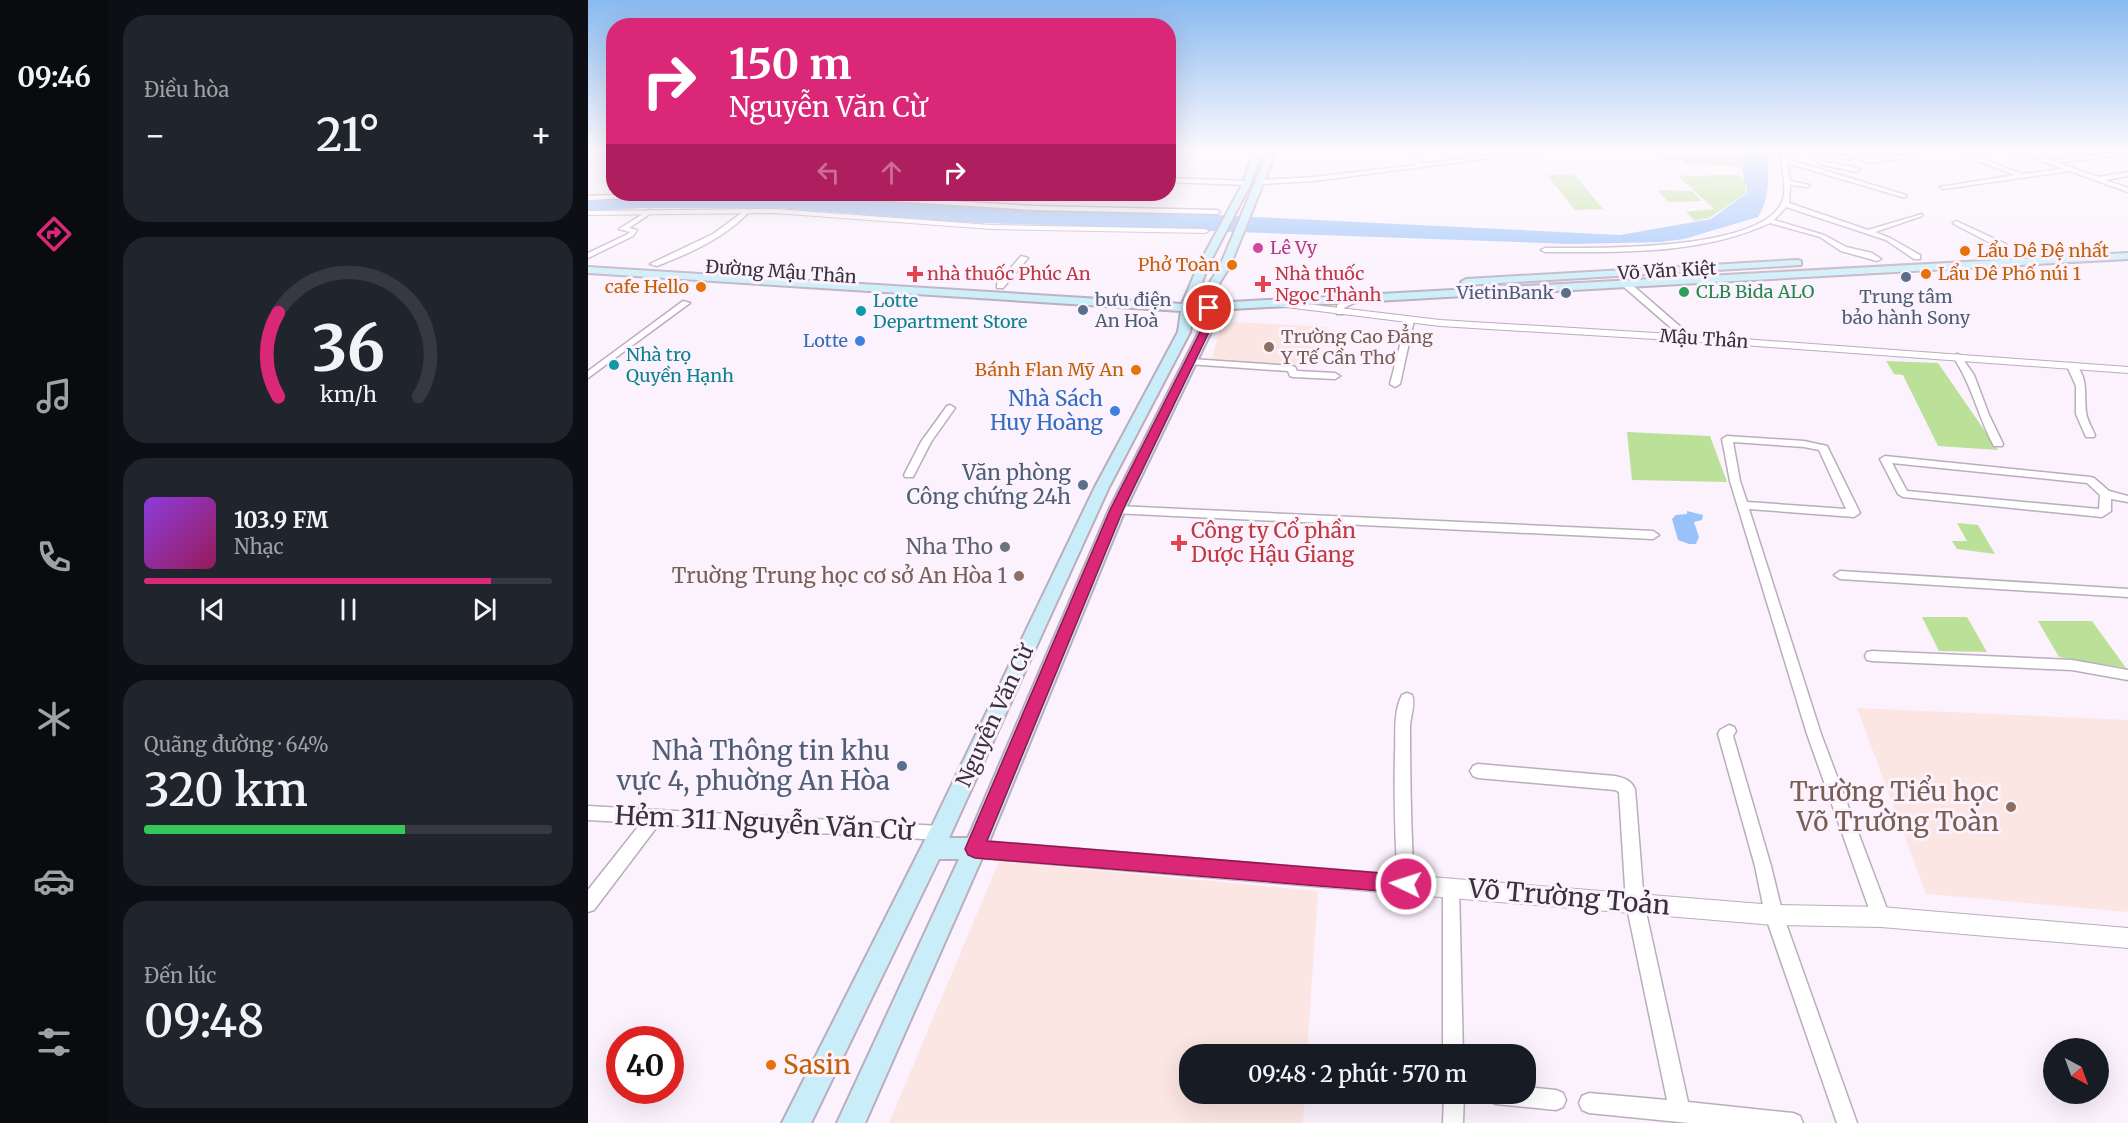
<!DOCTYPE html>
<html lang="vi">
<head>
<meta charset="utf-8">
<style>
  :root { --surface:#171b24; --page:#20242c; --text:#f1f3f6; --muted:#9ea1a6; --line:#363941; --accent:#db2777 }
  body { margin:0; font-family:Merriweather,serif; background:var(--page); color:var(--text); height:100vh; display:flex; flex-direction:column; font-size:22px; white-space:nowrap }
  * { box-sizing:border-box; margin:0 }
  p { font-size:20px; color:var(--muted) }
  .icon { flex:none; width:33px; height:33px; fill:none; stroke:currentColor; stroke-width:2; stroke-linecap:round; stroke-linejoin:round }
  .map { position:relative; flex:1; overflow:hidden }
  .details { display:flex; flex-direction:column; gap:15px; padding:15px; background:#0d0f14; width:480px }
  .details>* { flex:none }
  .banner { position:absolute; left:18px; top:18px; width:570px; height:183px; border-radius:24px; box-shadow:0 6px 24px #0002; background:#db2777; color:#fff; overflow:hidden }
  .needle { width:39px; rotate:139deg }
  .fabs { position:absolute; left:1455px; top:1038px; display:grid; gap:12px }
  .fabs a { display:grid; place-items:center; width:66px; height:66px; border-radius:50%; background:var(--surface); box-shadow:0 6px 24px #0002; font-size:30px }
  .speed { position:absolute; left:18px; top:1026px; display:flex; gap:12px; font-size:30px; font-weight:700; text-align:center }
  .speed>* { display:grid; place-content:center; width:78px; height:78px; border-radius:50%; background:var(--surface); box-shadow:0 6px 24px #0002; line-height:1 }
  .speed .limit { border:9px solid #d22; background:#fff; color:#111 }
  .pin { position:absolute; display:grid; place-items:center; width:51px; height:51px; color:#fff; margin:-26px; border:3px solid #fff; border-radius:50%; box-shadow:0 2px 6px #0007 }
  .me { position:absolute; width:66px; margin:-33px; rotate:274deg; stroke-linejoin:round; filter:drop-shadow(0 0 4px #0008) }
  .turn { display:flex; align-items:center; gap:21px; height:126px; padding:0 24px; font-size:27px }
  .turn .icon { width:78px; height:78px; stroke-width:2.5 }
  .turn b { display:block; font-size:42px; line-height:51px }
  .lanes { display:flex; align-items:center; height:57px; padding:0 24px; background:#0003; justify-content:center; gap:30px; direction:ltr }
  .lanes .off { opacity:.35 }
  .big { font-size:45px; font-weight:600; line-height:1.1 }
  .details .widget { flex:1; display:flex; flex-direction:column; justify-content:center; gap:9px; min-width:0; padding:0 21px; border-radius:24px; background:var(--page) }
  .details .dial { align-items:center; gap:0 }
  .dial svg { height:156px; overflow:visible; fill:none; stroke:var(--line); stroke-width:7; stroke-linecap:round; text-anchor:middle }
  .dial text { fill:var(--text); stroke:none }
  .song { display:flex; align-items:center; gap:18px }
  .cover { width:72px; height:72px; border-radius:9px; background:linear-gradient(135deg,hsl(270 70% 55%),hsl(330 70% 35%)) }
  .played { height:6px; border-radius:3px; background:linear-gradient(90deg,var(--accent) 85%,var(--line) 85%) }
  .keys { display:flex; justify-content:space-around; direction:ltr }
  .heat { display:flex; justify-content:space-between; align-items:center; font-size:33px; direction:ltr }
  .charge { height:9px; border-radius:4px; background:linear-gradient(90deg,#34c759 64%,var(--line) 0) }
  .trip { position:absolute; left:591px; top:1044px; width:357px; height:60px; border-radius:24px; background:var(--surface); box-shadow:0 6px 24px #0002; font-weight:600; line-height:60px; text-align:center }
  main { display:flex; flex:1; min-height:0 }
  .tabs { display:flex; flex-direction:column; width:108px; justify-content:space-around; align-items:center; background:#090b0e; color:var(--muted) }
  .tabs .icon { width:42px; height:42px }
  .tabs .on { color:var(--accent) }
  .tabs b { font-size:27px; color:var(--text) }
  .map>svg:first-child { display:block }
  .education { fill:#fce6e3 }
  .green { fill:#bbe097 }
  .water { fill:#9ac2fa }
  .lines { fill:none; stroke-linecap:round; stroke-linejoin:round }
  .minor-casing { stroke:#bbacbe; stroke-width:3 }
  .tertiary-casing { stroke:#bbacbe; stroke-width:2 }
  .secondary-casing { stroke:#bbacbe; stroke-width:4 }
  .minor { fill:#fff; fill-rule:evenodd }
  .tertiary { fill:#fff; fill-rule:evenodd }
  .secondary { fill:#c9eef9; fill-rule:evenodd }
  .route { fill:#db2777; stroke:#8e194d; stroke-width:1.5 }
  .hotel-dot { fill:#d1479c; stroke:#fbf2fd; stroke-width:2 }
  .food-dot { fill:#e8710a; stroke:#fbf2fd; stroke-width:2 }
  .health-dot { fill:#e0444e; stroke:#fbf2fd; stroke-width:2 }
  .service-dot { fill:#5c6f8a; stroke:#fbf2fd; stroke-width:2 }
  .leisure-dot { fill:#2e9e5b; stroke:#fbf2fd; stroke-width:2 }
  .culture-dot { fill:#0f9aa8; stroke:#fbf2fd; stroke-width:2 }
  .shop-dot { fill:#3f7fe0; stroke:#fbf2fd; stroke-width:2 }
  .education-dot { fill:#8d6e63; stroke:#fbf2fd; stroke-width:2 }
  .worship-dot { fill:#6b7280; stroke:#fbf2fd; stroke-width:2 }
  .labels { text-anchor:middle; stroke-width:6; stroke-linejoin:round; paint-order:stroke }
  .far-hotel-label { font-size:18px; fill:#b23c85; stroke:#fbf2fd; text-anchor:start }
  .far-food-label { font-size:18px; fill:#c56008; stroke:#fbf2fd; text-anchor:end }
  .far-street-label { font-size:18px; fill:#373139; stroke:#fbf2fd }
  .far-health-label { font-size:18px; fill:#be3a42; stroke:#fbf2fd; text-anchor:start }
  .far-leisure-label { font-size:18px; fill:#27864d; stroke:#fbf2fd; text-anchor:start }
  .far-service-label { font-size:18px; fill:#4e5e75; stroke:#fbf2fd; text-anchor:end }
  .far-culture-label { font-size:18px; fill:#0d838f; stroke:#fbf2fd; text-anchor:start }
  .far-education-label { font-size:18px; fill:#785e54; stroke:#fbf2fd; text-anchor:start }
  .far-shop-label { font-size:18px; fill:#366cbe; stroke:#fbf2fd; text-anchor:end }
  .shop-label { font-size:21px; fill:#366cbe; stroke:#fbf2fd; text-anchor:end }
  .service-label { font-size:21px; fill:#4e5e75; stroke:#fbf2fd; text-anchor:end }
  .health-label { font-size:21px; fill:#be3a42; stroke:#fbf2fd; text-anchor:start }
  .worship-label { font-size:21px; fill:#5b616d; stroke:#fbf2fd; text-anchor:end }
  .education-label { font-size:21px; fill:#785e54; stroke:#fbf2fd; text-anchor:end }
  .street-label { font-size:21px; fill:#373139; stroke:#fbf2fd }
  .near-service-label { font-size:26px; fill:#4e5e75; stroke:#fbf2fd; text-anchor:end }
  .near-education-label { font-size:26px; fill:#785e54; stroke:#fbf2fd; text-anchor:end }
  .near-street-label { font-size:26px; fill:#373139; stroke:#fbf2fd }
  .near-food-label { font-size:26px; fill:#c56008; stroke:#fbf2fd; text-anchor:start }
</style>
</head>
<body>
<main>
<nav class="tabs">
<b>09:46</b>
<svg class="icon on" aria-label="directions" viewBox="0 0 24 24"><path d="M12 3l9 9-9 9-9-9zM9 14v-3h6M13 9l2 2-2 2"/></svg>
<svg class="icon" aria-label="music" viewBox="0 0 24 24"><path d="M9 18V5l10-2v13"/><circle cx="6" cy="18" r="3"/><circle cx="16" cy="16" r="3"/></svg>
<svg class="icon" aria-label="phone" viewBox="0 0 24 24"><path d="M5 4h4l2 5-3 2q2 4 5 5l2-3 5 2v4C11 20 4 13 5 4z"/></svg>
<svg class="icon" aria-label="climate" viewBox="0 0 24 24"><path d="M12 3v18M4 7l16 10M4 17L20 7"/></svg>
<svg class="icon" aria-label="car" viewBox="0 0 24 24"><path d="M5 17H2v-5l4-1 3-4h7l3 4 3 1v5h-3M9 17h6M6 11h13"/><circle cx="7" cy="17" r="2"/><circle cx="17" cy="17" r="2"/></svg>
<svg class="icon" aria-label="filters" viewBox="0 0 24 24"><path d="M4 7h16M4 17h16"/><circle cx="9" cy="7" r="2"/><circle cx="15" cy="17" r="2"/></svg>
</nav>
<section class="details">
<div class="widget"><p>Điều hòa</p>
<div class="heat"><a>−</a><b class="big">21°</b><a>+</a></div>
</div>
<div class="widget dial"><svg viewBox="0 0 100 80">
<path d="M14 69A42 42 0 1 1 86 69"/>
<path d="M14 69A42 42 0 0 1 14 26" stroke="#db2777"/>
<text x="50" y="56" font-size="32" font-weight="700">36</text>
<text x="50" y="72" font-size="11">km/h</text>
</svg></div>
<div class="widget">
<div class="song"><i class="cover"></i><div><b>103.9 FM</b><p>Nhạc</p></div></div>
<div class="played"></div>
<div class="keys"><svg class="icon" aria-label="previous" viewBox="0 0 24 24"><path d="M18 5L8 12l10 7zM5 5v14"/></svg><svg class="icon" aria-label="pause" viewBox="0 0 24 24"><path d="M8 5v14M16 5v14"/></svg><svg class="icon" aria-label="next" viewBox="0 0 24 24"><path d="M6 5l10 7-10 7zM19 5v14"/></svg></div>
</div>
<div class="widget"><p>Quãng đường · 64%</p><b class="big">320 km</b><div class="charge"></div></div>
<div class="widget"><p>Đến lúc</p><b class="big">09:48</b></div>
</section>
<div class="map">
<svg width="1540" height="1123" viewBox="0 0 1540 1123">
  <rect width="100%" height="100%" fill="#fbf2fd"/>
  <path class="education" d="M647,322l92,5 -7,39 -109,-4 8,-30 6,-7z
    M1269,708l271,12v192l-202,-18z
    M411,861l319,30 -11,163h-117v40h115l-2,29h-414z"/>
  <path class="green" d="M1140,149h10l5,10 -1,8 -57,-3 -2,-4h-22l-5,-5h17l-1,-3 54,1z
    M986,174l29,35 -28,1 -28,-35z
    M1089,175l31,2v-2h32l5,6 1,12 -37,25 -14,3 -9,-9 28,-3z
    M1069,190l35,1 10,10 -34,1z
    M1298,361l52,2 60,87 -60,-4 -35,-71 -9,-1z
    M1039,432l83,4 17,46 -95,-2z
    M1369,523l21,2 17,29 -38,-5 -5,-8h15z
    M1334,617h45l20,35 -48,-1z
    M1450,621h54l34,47 -67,-11z"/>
  <path class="water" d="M1152,149h28c0,24 3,48 -10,68l-74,22 -23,3 -89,2 -614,-22 -180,-14h-136l-54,3v-13l75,-3 140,-1 210,14 182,6 425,21 91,-16 36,-26c0,-8 -3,-12 -4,-19 -2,-11 3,-13 -3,-25z
    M1099,511l16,4 -1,5 -8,2 5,15 -3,7h-7l-11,-4 -6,-21 4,-4 11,-1z"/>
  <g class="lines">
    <defs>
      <path id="minor" d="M18,149l8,1 -26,11v-4z
        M821,149h6l6,15 118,-15h20l-245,32 -53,3 -3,-2 3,-2 53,-3 102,-12z
        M1191,149h6l2,10 119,36v2h-4l-115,-34 3,18 20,4 -3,2 -17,-2 -1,18 79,27 54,-16v2l-47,16 15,6 30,17v4h-6l-28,-19 -100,-33 -12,13 50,15 22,12 26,6 9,6 -4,2 -36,-10 -21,-14 -50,-14c-69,32 -150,29 -225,29l-4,-2 4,-2c48,0 215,4 237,-46 6,-13 -1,-39 -3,-53z
        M1211,149h14l40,9 -3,2z
        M1251,149h8l22,10 42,-4 3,2 -46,6z
        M1372,149h7l1,1 -3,2z
        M1422,149l17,3 34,-3 -27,6 17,6 77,-11v4l-70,9 40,14 30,-5v4l-23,4 23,8v4l-58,-21 -127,18 -3,-2 75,-12 -40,-15 2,-3 45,17 41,-5z
        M1232,161l37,7 3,2 -3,2 -39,-8z
        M580,178l79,3 3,2 -3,2 -79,-3z
        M52,194h31l-3,2 -80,4v-4z
        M112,194h54l-3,2h-48z
        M220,194h25l200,12 184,4 3,2 -3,2 -184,-4 -222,-14z
        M159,209l3,2c-25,27 -60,42 -93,55l-7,-2 63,-30z
        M61,210l5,1 -25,17 8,2 -4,6 -45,22v-5l40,-19 2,-2 -11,-3z
        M1368,221l50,23 1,2 -7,2 -46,-24 -1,-1z
        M433,256l7,2 -25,30h-6v-4z
        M1036,283h6l61,53v4h-6l-61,-53z
        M765,298l7,2 -16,8 -1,6h-6v-9z
        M95,301l7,2 -102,75v-7z
        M819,318l7,2 -14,64 -5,3 -5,-3z
        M1369,354l3,1 14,20 15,40 14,29 -1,2h-8c-16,-29 -22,-62 -41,-89z
        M603,359l101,7 3,1 2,4 38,2 5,3 -5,3 -42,-2 -3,-1 -2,-5 -100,-7v-4z
        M1484,363c17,9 12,34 14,49 1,8 6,16 9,23l-1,2h-8l-10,-23v-28l-9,-20z
        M362,405l5,3 -24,34 -17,33 -1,2h-8l-1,-2 17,-33 26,-36z
        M1139,436l77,5 23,5 33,67 -6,4 -105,-8 72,225 69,183 -3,6 -6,3 -6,-3 -3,-6 -65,-183 -77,-253 -8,-42zM1145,442l71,5 15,3 27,59 -99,-7 -7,-21z
        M1297,456l205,21 4,1 15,13 19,5v6l-17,-3v12l-9,6 -199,-20 -5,-3 -18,-35zM1304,463l195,20 13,12 -1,14 -192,-18z
        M529,506l536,25 6,4 -6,4 -540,-26 -2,-3 2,-3z
        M1252,571l288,18v8l-288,-18 -6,-4z
        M1284,651l200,9 56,10v10l-56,-10 -200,-9 -5,-1 -2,-4 2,-4z
        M819,693l5,2c4,9 -2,22 -2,32 0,52 1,104 4,157l-2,6 -6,2 -6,-2 -2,-6c-3,-43 -4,-86 -3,-130 1,-19 -2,-42 7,-59z
        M1141,725l5,2 2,4 -3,5 38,130 12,49 74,208h-20l-72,-208 -10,-49 -37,-132 2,-4z
        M890,764l137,12c9,2 16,4 20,13l9,114 44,199 105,11 7,3 3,7h-114l-100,-10 -7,-3 -3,-7 3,-7 7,-3 78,7 -41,-197 -7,-111 -4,-2 -137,-12 -5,-2 -3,-5 3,-5z
        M0,806l352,20 6,2 2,5 -2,5 -6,2 -281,-16 -65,86 -6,2v-22l53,-67 -53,-3z
        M863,879l6,2 2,6 4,167h-20v-167l2,-6z
        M938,1087l30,3 7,3 3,7 -3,7 -7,3 -60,-6 -7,-3 -3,-7h40z
        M856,1094h20l-1,29h-20z"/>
      <path id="tertiary" d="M187,209l216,16 214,4 4,2 -4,2 -214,-4 -216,-16 -187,2v-4z
        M693,301l159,19 248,15 440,32v6l-440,-32 -248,-15 -162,-20 -2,-2z
        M387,840l799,65 107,2 247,21v20l-247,-21 -107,-2 -799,-67 -7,-3 -2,-6 2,-6z"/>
      <path id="secondary" d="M667,149h8l-13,36 -42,81 -14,38h8l-1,-7 19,-31 49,-117h8l-47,117 -19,31 2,6 915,-50v6l-914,51 -3,22 -86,178 -139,339 -121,274h-28l122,-264h-20l-128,264h-29l150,-297 163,-339 83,-155 3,-21 -593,-38v-6l594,37 16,-38 44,-81zM615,310l-4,22 -90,178 -141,328h-19l160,-351 81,-155 3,-21z
        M1209,260l4,1v4l-335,20 -5,-3 5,-3z"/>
    </defs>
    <use href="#minor" class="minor-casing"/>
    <use href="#tertiary" class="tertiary-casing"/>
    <use href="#secondary" class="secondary-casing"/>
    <use href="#minor" class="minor"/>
    <use href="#tertiary" class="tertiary"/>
    <use href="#secondary" class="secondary"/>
  </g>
  <linearGradient id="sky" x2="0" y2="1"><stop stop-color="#89baef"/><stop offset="0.49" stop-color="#fdf9fe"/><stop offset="1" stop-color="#fdf9fe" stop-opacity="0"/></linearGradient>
  <rect width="1540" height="307" fill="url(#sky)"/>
  <path class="route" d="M621,305l5,3 -5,24 -86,178 -136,331 419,34 7,2 3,7 -3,6 -7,3 -431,-35 -7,-3 -3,-6 145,-339 90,-178 5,-24z"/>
  <circle class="hotel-dot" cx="670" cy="248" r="6"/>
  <g class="food-dot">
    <circle cx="1377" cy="251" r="6"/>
    <circle cx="644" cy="265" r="6"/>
    <circle cx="1338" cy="274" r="6"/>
    <circle cx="113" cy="287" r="6"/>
    <circle cx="548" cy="370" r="6"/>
    <circle cx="183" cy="1065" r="6"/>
  </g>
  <g class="health-dot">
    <path d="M324 265h6v6h6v6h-6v6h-6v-6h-6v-6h6z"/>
    <path d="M672 275h6v6h6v6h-6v6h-6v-6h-6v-6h6z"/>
    <path d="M588 534h6v6h6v6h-6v6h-6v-6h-6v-6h6z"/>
  </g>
  <g class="service-dot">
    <circle cx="1318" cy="277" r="6"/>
    <circle cx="978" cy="293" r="6"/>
    <circle cx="495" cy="310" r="6"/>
    <circle cx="495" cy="485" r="6"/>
    <circle cx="314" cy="766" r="6"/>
  </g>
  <circle class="leisure-dot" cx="1096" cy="292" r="6"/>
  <g class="culture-dot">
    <circle cx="273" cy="311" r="6"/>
    <circle cx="26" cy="365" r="6"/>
  </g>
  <g class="shop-dot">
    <circle cx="272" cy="341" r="6"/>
    <circle cx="527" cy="411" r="6"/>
  </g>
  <g class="education-dot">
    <circle cx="681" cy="347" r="6"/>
    <circle cx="431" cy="576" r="6"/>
    <circle cx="1423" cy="807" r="6"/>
  </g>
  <circle class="worship-dot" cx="417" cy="547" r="6"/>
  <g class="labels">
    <g class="far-hotel-label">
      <text x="682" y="254">Lê Vy</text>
    </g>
    <g class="far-food-label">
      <text x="1389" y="257" text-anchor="start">Lẩu Dê Đệ nhất</text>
      <text x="632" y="271">Phở Toàn</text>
      <text x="1350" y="280" text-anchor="start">Lẩu Dê Phố núi 1</text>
      <text x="101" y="293">cafe Hello</text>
      <text x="536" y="376">Bánh Flan Mỹ An</text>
    </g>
    <g class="far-street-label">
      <text transform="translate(1079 271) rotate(-3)" y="6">Võ Văn Kiệt</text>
      <text transform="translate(193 272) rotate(4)" y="6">Đường Mậu Thân</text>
      <text transform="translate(1116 339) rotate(4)" y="6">Mậu Thân</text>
    </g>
    <g class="far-health-label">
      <text x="339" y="280">nhà thuốc Phúc An</text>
      <text x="687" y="280">Nhà thuốc<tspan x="687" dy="21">Ngọc Thành</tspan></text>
    </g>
    <g class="far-leisure-label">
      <text x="1108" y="298">CLB Bida ALO</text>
    </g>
    <g class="far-service-label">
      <text x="966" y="299">VietinBank</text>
      <text x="1318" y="303" text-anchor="middle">Trung tâm<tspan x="1318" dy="21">bảo hành Sony</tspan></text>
      <text x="507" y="306" text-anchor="start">bưu điện<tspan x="507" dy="21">An Hoà</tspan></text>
    </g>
    <g class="far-culture-label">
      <text x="285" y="307">Lotte<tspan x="285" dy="21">Department Store</tspan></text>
      <text x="38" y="361">Nhà trọ<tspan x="38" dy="21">Quyền Hạnh</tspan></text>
    </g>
    <g class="far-education-label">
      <text x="693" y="343">Trường Cao Đẳng<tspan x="693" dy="21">Y Tế Cần Thơ</tspan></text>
    </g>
    <g class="far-shop-label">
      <text x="260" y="347">Lotte</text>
    </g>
    <g class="shop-label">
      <text x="515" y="406">Nhà Sách<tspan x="515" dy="24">Huy Hoàng</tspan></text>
    </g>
    <g class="service-label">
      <text x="483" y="480">Văn phòng<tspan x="483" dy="24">Công chứng 24h</tspan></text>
    </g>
    <g class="health-label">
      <text x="603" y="538">Công ty Cổ phần<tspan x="603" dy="24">Dược Hậu Giang</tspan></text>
    </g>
    <g class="worship-label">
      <text x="405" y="554">Nha Tho</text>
    </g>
    <g class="education-label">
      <text x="419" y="583">Truờng Trung học cơ sở An Hòa 1</text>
    </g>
    <g class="street-label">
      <text transform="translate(407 716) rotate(-65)" y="7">Nguyễn Văn Cừ</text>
    </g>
    <g class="near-service-label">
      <text x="302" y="760">Nhà Thông tin khu<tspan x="302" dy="30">vực 4, phuờng An Hòa</tspan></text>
    </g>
    <g class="near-education-label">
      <text x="1411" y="801">Trường Tiểu học<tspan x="1411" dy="30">Võ Trường Toàn</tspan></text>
    </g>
    <g class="near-street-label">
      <text transform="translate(176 823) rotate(3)" y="9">Hẻm 311 Nguyễn Văn Cừ</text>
      <text transform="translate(981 897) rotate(5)" y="9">Võ Trường Toản</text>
    </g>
    <g class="near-food-label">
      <text x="195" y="1074">Sasin</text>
    </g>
  </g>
</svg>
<div class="fabs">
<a><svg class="needle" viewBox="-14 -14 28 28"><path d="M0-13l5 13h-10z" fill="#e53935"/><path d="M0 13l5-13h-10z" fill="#9ea1a6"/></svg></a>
</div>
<div class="speed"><div class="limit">40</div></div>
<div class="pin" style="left:621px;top:308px;background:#d93025"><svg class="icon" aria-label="arrive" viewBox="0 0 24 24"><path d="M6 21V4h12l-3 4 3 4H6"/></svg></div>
<svg class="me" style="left:818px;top:884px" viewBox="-20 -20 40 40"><circle r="17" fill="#db2777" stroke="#fff" stroke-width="3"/><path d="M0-11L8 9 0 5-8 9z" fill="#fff"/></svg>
<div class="trip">09:48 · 2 phút · 570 m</div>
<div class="banner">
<div class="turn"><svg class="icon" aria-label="right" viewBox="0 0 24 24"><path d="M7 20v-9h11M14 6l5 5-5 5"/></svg><div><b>150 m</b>Nguyễn Văn Cừ</div></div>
<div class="lanes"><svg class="icon off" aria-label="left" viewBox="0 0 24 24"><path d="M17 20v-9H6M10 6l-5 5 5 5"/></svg><svg class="icon off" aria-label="ahead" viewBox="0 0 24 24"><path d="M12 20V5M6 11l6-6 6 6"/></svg><svg class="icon" aria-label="right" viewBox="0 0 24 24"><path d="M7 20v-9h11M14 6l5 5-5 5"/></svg></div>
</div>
</div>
</main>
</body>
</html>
